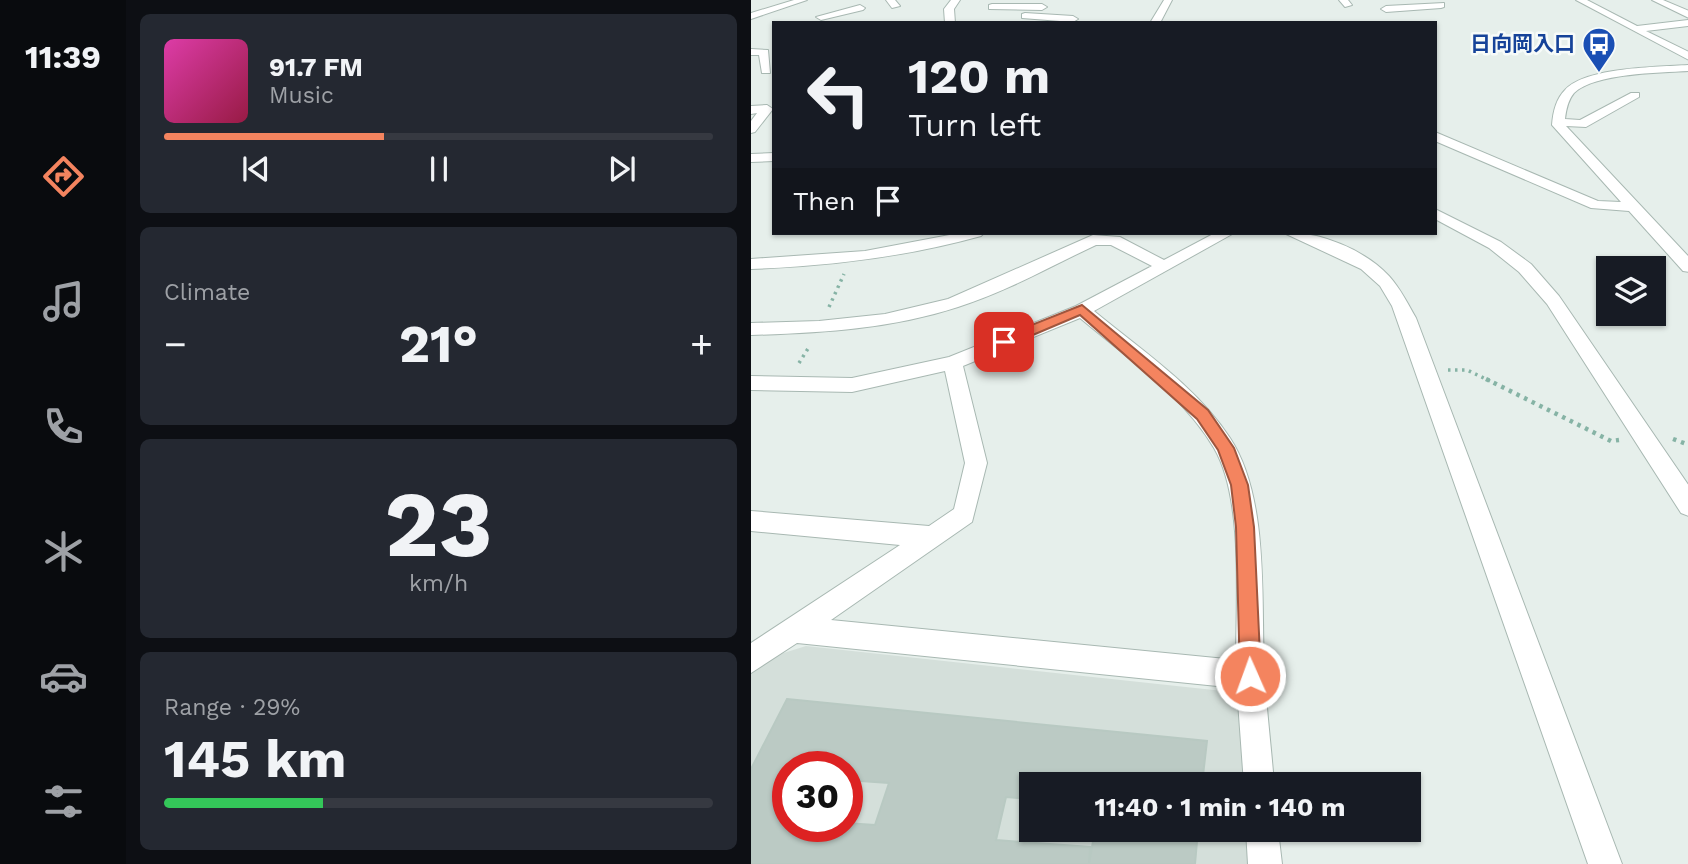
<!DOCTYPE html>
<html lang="en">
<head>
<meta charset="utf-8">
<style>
  :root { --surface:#171b24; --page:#242831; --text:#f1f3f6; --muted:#9ea1a6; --line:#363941; --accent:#f4845f }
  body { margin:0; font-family:"Work Sans","Noto Sans JP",sans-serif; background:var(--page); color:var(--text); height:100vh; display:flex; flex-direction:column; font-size:26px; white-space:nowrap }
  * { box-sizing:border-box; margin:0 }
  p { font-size:23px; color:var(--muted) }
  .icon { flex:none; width:38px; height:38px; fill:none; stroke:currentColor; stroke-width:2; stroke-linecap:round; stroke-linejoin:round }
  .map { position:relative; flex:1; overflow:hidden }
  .drawer { display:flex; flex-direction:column; gap:14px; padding:14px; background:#0d0f14; width:625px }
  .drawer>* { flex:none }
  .hud { position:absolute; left:21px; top:21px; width:665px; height:214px; border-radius:0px; box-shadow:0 2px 5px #0004; background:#171b24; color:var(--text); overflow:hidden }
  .tools { position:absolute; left:845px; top:256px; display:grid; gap:14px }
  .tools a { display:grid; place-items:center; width:70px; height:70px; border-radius:0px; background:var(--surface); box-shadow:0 2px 5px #0004; font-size:35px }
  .speed { position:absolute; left:21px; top:751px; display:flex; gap:14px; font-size:35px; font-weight:700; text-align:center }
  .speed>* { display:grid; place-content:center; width:91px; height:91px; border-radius:50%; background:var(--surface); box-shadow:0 2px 5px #0004; line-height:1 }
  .speed .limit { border:10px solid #d22; background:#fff; color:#111 }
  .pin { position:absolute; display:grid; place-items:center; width:60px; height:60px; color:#fff; margin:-30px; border-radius:14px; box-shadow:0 4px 10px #0006 }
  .me { position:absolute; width:77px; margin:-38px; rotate:358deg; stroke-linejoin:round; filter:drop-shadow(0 0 5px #0008) }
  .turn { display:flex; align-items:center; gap:24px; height:147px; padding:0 21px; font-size:32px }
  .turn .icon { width:91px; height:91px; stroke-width:2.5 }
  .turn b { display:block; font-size:49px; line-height:60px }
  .then { display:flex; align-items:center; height:66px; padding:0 21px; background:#0003; gap:14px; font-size:26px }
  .big { font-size:52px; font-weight:700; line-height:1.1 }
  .drawer .card { flex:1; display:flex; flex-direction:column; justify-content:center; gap:10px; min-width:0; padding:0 24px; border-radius:10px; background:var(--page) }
  .drawer .dial { align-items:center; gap:0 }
  .dial b { font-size:91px; line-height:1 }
  .song { display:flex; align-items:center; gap:21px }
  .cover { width:84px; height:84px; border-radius:10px; background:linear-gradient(135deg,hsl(320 70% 55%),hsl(340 70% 35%)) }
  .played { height:7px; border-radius:4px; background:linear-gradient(90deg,var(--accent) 40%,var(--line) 40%) }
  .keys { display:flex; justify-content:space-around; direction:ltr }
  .heat { display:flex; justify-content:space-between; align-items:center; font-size:38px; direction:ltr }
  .charge { height:10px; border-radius:5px; background:linear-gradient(90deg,#34c759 29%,var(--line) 0) }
  .trip { position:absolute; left:268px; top:772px; width:402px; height:70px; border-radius:0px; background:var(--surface); box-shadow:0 2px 5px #0004; font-weight:700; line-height:70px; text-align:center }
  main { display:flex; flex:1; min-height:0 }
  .tabs { display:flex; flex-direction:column; width:126px; justify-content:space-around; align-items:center; background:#090b0e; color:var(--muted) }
  .tabs .icon { width:49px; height:49px }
  .tabs .on { color:var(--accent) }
  .tabs b { font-size:32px; color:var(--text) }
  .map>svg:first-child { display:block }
  .built { fill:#d4dfda; fill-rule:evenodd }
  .building { fill:#bbcac4; stroke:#b8c9c2; stroke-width:2; fill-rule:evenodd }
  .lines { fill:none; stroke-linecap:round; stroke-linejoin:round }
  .minor-casing { stroke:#a8b8b2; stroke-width:2 }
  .path-far1 { stroke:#86b3a5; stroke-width:3.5; stroke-dasharray:2.5 4.5; stroke-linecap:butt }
  .path { stroke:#86b3a5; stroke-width:4.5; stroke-dasharray:3.5 5; stroke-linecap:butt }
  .minor { fill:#fff; fill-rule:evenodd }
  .route { fill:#f4845f; stroke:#9f563e; stroke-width:2 }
  .labels { text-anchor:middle; stroke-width:5; stroke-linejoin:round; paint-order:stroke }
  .far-transit-label { font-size:21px; font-weight:bold; fill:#164399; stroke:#f7fbf9; text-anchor:end }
</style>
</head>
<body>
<main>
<nav class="tabs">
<b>11:39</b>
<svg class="icon on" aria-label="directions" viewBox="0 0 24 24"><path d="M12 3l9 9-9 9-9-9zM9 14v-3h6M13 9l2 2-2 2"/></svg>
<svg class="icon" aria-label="music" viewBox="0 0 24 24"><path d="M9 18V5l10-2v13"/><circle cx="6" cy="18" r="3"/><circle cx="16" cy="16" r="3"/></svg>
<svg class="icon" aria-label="phone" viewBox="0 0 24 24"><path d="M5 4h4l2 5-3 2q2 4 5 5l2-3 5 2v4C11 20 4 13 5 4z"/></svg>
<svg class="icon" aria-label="climate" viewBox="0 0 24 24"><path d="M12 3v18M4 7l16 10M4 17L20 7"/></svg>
<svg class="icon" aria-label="car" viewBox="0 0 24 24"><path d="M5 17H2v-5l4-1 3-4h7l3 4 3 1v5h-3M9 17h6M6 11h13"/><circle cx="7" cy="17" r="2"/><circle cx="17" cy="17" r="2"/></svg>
<svg class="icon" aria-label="filters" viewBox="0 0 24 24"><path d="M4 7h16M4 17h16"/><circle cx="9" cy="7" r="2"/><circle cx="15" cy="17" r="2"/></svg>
</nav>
<section class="drawer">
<div class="card">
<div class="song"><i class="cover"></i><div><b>91.7 FM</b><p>Music</p></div></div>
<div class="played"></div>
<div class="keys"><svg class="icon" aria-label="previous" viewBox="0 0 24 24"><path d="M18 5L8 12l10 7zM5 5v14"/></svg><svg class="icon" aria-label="pause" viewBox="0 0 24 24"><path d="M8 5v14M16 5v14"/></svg><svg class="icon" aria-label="next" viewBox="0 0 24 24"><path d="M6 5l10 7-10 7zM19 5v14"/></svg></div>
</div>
<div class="card"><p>Climate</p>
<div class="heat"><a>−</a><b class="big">21°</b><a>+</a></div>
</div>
<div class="card dial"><b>23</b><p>km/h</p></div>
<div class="card"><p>Range · 29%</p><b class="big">145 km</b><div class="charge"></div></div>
</section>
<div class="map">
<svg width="938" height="864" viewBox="0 0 938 864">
  <rect width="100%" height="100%" fill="#e6efeb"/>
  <path class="built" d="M55,646l417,45 17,16 4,77h-213v46h215l2,34h-497v-193l23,-15zM37,766h59v60h-59z"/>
  <path class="building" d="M36,699l420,42 -5,43h-171v15l-25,-2 -10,43 94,7 -1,17h-338v-95zM37,766h59v14l42,3 -14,42 -28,-2v3h-59z
    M344,830h103l-3,34h-106z"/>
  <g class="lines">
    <defs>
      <path id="minor" d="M43,0h13l-56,19v-6z
        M135,0h9l5,6 -8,2z
        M200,0h9l-6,9 1,14h-10l-1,-14z
        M413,0h8l-12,23h-10z
        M588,0h9l4,5 -7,2z
        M825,0h11l50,26 52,-6v6l-43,5 43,21v8z
        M901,0h11l26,11v7z
        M693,3v4l-3,1 -55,4 -5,-3 5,-3z
        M241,4h50l5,3 -5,3 -53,-1v-4z
        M109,5l5,3 -2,2 -42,10 -5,-3z
        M274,13l48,3 5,3 -5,3 -51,-4v-4z
        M0,49l17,1 2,23h-8l-3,-18h-8z
        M938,65v6c-29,2 -94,2 -115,22 -6,7 -8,17 -9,26l15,1 51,-27h8v4l-53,30 -20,-1 123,131v15l-6,-1 -54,-60 -38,-3 -156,-67v-9l163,69 23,1 -69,-77c1,-13 4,-26 13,-35 21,-23 93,-23 124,-25z
        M16,105l6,4 -18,23 -4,1v-12l6,-8 -6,1v-8z
        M23,153v8l-23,1v-8z
        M684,209l66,33 30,22 28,32 130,190v30l-8,-3 -134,-209 -28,-32 -30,-24 -54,-29z
        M209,233h24l-3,3c-75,21 -151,30 -230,33v-10l114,-8z
        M464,233h19l-140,78c47,39 102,75 136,127 39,59 31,160 34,229 2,39 7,78 10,117h-30l-7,-96 -440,-45 -46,30v-30l149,-98 -149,-14v-20l178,15 25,-17 11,-46 -20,-92 -93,21 -101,-2v-14l101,2 97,-21 127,-51 76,-40 -41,-21h-15c-45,21 -90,47 -138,62 -67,22 -137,26 -207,28v-12l68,-2 66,-7 63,-15 145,-64 27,2 44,23zM329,318c46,39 103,77 134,130 30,51 22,153 22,212l-405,-40 141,-98 15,-59 -24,-97z
        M533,233c35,-2 81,17 105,43 11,12 19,28 27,42l206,546h-34l-196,-558 -12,-20 -19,-17z
        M495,830h32l4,34h-34z"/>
    </defs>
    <use href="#minor" class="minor-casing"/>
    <path class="path-far1" d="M78,307l15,-33
      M48,363l10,-16
      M697,370h19l23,11"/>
    <path class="path" d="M735,379l125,62 8,-1
      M922,439l16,6"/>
    <use href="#minor" class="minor"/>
  </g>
  <path class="route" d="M331,305l126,105 26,38 14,37 6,42 7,149 -3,7 -8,3 -7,-3 -3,-7 -4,-149 -5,-42 -13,-35 -21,-31 -117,-104 -71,30 -5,2 -7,-5 2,-4z"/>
  <defs>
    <symbol id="bus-pin" viewBox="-11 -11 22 30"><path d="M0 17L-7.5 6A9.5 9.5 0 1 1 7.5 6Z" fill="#1a4fb4" stroke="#f7fbf9"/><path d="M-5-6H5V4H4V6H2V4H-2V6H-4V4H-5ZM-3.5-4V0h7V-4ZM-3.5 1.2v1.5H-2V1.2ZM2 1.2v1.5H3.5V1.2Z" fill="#fff"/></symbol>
  </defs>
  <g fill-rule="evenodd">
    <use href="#bus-pin" x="829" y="25" width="38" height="52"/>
  </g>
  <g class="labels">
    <g class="far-transit-label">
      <text x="824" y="51">日向岡入口</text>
    </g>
  </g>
</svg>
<div class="tools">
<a><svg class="icon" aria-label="layers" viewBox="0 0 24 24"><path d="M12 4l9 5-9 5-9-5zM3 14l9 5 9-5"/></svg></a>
</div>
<div class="speed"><div class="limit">30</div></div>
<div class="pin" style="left:253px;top:342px;background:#d93025"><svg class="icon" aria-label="arrive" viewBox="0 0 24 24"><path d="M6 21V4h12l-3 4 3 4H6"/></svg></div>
<svg class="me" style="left:499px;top:676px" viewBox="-20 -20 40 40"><circle r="17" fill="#f4845f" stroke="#fff" stroke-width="3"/><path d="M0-11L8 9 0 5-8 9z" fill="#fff"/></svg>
<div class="trip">11:40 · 1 min · 140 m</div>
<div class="hud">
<div class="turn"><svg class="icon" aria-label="left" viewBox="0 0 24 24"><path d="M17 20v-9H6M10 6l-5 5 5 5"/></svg><div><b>120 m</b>Turn left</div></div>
<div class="then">Then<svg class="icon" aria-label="arrive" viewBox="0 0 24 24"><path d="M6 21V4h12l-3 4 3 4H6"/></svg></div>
</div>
</div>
</main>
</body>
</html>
